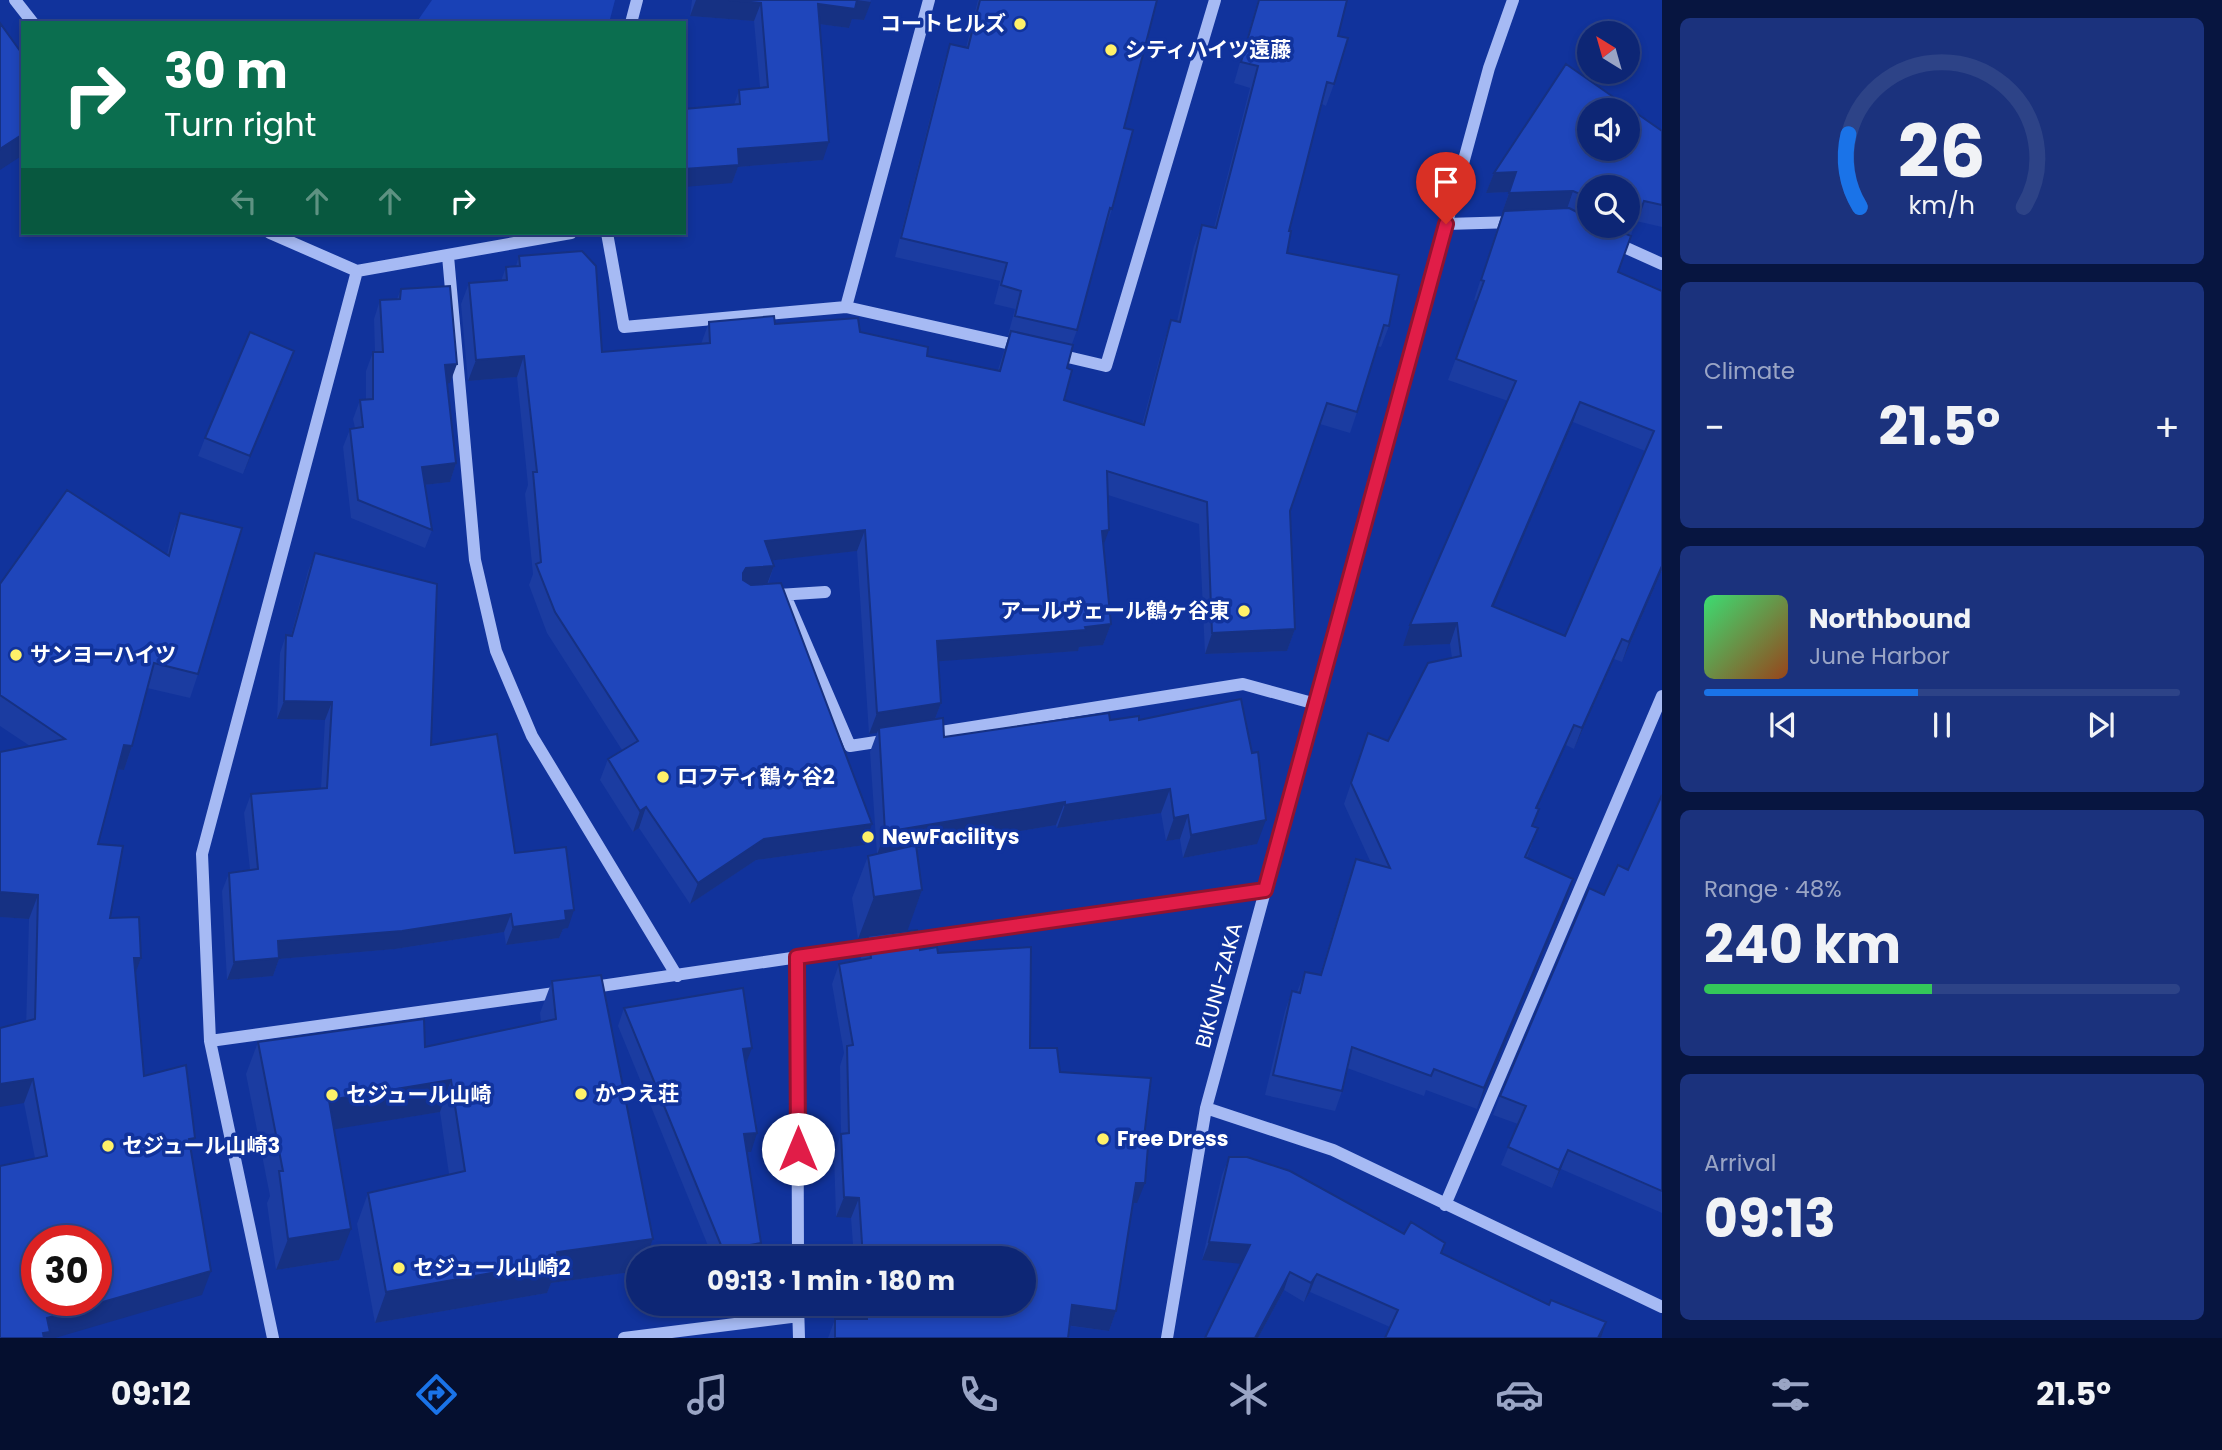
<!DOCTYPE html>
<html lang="en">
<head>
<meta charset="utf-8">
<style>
  :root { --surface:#0d2675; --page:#1b327d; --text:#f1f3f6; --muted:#9aa5c5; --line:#2d4387; --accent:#1a73e8 }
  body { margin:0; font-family:Poppins,"Noto Sans JP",sans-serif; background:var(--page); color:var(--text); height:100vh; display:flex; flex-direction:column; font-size:26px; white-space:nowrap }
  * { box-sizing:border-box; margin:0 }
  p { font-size:23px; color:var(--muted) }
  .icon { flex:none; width:38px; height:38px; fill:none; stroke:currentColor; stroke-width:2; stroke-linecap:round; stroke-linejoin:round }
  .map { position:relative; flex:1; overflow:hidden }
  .sheet { display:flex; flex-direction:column; gap:18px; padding:18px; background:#071540; width:560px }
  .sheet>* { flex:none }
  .hud { position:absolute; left:21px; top:21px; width:665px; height:214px; border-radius:0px; box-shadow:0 4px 10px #0003,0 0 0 2px var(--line); background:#0b6e4f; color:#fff; overflow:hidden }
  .needle { width:46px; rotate:323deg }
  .fabs { position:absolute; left:1577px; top:21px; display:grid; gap:14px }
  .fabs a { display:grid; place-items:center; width:63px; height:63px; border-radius:50%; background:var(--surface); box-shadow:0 4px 10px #0003,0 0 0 2px var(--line); font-size:35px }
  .speed { position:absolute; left:21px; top:1225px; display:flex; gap:14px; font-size:35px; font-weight:700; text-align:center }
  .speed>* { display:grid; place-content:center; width:91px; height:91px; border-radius:50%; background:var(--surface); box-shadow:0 4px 10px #0003,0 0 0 2px var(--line); line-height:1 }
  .speed .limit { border:10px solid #d22; background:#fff; color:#111 }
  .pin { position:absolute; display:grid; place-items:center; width:60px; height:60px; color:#fff; margin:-72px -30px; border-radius:50% 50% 50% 0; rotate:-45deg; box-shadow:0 0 7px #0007 }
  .pin .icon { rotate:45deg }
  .me { position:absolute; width:77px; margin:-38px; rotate:0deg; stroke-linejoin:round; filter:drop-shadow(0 0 5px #0008) }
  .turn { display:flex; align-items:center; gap:24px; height:147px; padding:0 28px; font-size:32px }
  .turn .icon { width:91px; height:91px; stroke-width:2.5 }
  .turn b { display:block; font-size:49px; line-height:60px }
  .lanes { display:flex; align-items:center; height:66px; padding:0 28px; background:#0003; justify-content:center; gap:35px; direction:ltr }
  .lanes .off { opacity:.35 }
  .big { font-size:52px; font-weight:700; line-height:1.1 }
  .sheet .tile { flex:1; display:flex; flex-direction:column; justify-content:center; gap:10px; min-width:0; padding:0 24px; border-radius:10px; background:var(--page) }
  .sheet .dial { align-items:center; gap:0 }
  .dial svg { height:182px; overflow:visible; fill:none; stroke:var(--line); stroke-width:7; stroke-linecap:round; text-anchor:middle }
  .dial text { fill:var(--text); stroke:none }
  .song { display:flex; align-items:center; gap:21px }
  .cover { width:84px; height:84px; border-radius:10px; background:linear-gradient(135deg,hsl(140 70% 55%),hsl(20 70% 35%)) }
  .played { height:7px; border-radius:4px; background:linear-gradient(90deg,var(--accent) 45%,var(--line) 45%) }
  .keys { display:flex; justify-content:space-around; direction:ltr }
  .heat { display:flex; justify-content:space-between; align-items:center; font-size:38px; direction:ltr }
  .charge { height:10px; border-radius:5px; background:linear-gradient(90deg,#34c759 48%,var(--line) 0) }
  .trip { position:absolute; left:626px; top:1246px; width:410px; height:70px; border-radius:35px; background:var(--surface); box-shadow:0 4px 10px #0003,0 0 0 2px var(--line); font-weight:700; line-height:70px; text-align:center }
  .tabs { display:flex; height:112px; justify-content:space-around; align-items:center; background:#050f2f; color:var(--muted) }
  .tabs .icon { width:49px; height:49px }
  .tabs .active { color:var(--accent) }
  .tabs b { font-size:32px; color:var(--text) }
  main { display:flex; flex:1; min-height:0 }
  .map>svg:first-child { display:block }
  .green { fill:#1941b6 }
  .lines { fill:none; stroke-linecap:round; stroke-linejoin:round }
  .minor { stroke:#a6baf4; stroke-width:12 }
  .wall { fill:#1b3ca1; fill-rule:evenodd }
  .shaded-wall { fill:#163183 }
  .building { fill:#1f46bb; stroke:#163183; stroke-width:2; fill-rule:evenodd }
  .route-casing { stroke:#92132f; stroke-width:18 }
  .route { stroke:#e11d48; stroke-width:12 }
  .poi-dot { fill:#fff169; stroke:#11339c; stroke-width:2.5 }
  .labels { text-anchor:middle; stroke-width:7; stroke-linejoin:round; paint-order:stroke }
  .poi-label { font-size:21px; font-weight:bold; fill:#fff; stroke:#11339c; text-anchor:start }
  .street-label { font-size:21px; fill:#fff; stroke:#11339c }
</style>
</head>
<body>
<main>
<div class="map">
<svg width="1662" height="1338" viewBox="0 0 1662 1338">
  <rect width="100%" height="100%" fill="#11339c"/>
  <path class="green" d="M432,0h183l-6,23h-193z"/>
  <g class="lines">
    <path class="minor" d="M15,0l18,23
      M631,23l6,-23
      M1446,224l69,-2
      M270,233l87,38 214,-38
      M607,233l17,94 222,-20 174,39
      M1613,242l49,22
      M448,256l27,304 21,91 36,85 145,240
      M846,307l83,-307
      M1055,354l51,12 109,-366
      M778,595l47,-3
      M785,595l65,151 39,-6
      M928,734l315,-50 73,20
      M902,942l363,-52
      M797,957l1,301
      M587,988l293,-43
      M210,1041l352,-49
      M1206,1108l127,42 329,157
      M1445,1205l217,-509
      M798,1304l1,34
      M273,1338l-63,-297 -8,-187 155,-583
      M624,1338l175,-22
      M1167,1338l39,-230 283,-1040 24,-68"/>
  </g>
  <path class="wall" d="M692,0h179l-7,20 -12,-1 -3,9 -30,-4 4,136 -85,7 -6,16 2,-78 5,-15 21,-3 -6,-66 -64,-5z
    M978,0h179l-33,128 -12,81 -6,18h-1l-28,103 -5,14 -5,24 -3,32 78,25 22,-84 7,-21 6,1 17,-75 8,-21 12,3 36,-140 -16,-5 24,-83h89l-9,36 -4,48 -8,22 -4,-2 -33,127 -2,22 102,73 -8,21 -4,-1 -20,66 -7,21 -30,-9 -30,87 5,118 -8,22 -82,3 -6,-130 -91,-29 -4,50 7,79 -8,21 -24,2 -1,4 -140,10 3,42 -6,16 9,18 166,-17h29l118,124 -74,14 -3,-19 -14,2 -5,-28 -104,15 -1,-3 -140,24 6,41 -15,41 13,19 18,3 92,95 30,24 83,74 -6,57h-4l-17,108 -7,20 -39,-5 -2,12h-240l7,-19h23l-1,-15h167v-46h-170l-3,-40 -15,-1 -2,-63 7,-20 -1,-68 4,-13 -12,-69 7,-20 22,-4v-3l6,-19 -9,1 -6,-41 16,-42 9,-2 -7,-102 7,-19 -8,1 -12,-183 -85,9 2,6 -6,18 97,261 -109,15 -66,44 -51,-76 -6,4 -33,-52 8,-21 14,-9 -75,-117 -18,-48 4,-11 -8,-80 3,-9 -11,-108 -49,4 -7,-77 8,-21 32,-2 5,-14 10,-1 3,-10 83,96 99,-8 8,-22 66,2 85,8 67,24 71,14 11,-35h-1l7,-26 -21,-5 6,-23 -105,-24 49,-195 6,-18 16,4z
    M1662,131v96l-26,-6 -18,51 44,19v279l-40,92 -8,-3 -40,90 -8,-4 -29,63 2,1 -6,17 5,2 -11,30 39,41 -89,210 -51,-19 -2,6 -77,-28 -5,23 -7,20 -70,-16 20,-84 7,-20 5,1 8,-20 15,3 29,-96 7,-20 15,4 -27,-59 24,-71 20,8 64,-83 -2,-14 -47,2 105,-245 -60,-21 29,-79 -3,-1 35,-108 -23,1 8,-20zM1589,187h39v39h-39zM1573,422l72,29 -80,185 -72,-29z
    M401,289l49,94h-3l9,80 -6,19 -26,3 8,45 -7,18 -74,-30 -8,-71 7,-18 5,-1 -2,-9 7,-19h6v-29l7,-19h2l-1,-33 6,-19 17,-1z
    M287,370l-44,104 -45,-18 7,-18z
    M180,513l18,161 -8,24 -43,-10 -15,58 -8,24 -6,-1 -20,75 12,74 31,40 -6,16 9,102 51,62 -5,12 12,145 -167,-137 -11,-55 5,-184 -29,-2v-165l30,-6 -30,-20v-142l167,-29 4,-18z
    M315,553l116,192 84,108 53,75 -5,1 -4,9 -53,7 -2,-13 -109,17 -116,10 -6,17 -46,4 -5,-89 7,-18 21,-3 -6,-57 7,-19 70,-6 4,-68 -48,-1 3,-66 6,-18h5l17,-64z
    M1662,795v418l-101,-44 -9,19 -51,-23 17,-41 -25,-9 7,-19 104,-201 24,-25z
    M552,981l101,258 -7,19h-7v13l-88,12 -4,10 -172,30 -18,-99 11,-31 81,-19 -9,-62 -106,17 5,131 -63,10 -9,-67 3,-7 -24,-122 12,-32 167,5 116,-25 -1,-9z
    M624,1008l122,56 5,88h-4l8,106h-42l-95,-232z
    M1229,1157l175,77 145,71 57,17 -216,5 -80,-35 -6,10 -20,-12 -26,48h-53l36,-75 -39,-3 20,-85z"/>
  <path class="shaded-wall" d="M696,0h33l32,3 -7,18 -64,-5z
    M857,0l14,2 -7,18 -12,-1 -3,9 -38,-5 7,-19z
    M23,134v21l-23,15v-21z
    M829,142l-6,18 -85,7 -6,16 -48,4v-18l54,-20z
    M1516,172l-7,20 -23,1 8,-20z
    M1573,191l-7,21 -64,1 7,-20z
    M294,351l-7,19 -44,104 7,-18z
    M524,356l-7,21 -49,4 8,-21z
    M457,364l-7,19 -12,1 7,-19z
    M1580,402l-7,20 -88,204 7,-20z
    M456,463l-6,19 -35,4 7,-19z
    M865,530l-8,21 -100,11 8,-21z
    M1109,530l-8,22 1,-21z
    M774,566l-8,21 -27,2 4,-16 3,-5z
    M1662,566v4l-40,92 7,-20z
    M1457,623l-7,21 -47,2 7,-21z
    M1111,624l-8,21 -24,2 -1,4 -149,11 8,-21z
    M1295,629l-8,22 -82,3 7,-21z
    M1622,639l-8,20 -40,90 8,-21z
    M284,701l48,1 -7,18 -48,-1z
    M941,703l-8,21 -54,4 -2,5 -8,1 8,-21z
    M1574,725l-8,20 -38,83 8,-20z
    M124,745l8,1 -8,24 -9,-1z
    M1170,789l-9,24 -104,15 8,-23z
    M1065,802l-9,23 -179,30 8,-23z
    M646,807l-7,21 -6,4 7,-21z
    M1188,815l-8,24 -14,2 8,-23z
    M1266,820l-9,24 -74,14 8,-23z
    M872,824l-7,21 -109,15 -66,44 8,-21 66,-44z
    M1573,879l-7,20 -89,210 7,-21z
    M922,890l-15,42 -49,7 16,-42z
    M0,892l38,3 -9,24 -29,-2z
    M574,910l-6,18 -5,1 -4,9 -53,7 7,-18 52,-16z
    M511,914l-7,18 -109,17 -116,10 -6,17 -46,4 7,-18 44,-21z
    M134,958h7l-9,25z
    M752,1048l-7,18 -2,-17z
    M33,1079l-9,24 -24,4v-23z
    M451,1080l-11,32 -122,20 11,-32z
    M757,1133l-6,19h-13l6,-18z
    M195,1138l-9,24 3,-23z
    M1568,1150l-7,19 -9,19 7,-18z
    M1136,1183h9l-8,20h-9z
    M844,1197l15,1 -8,20 -15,-1z
    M351,1229l-12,31 -63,10 12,-31z
    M653,1239l-7,19h-7v13l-88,12 -4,10 -172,30 11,-31 171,-40z
    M1209,1242l41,3 -7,19 -41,-4z
    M761,1243l-6,15h-35l3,-8z
    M211,1271l-9,24 -147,43h-15l7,-20z
    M1290,1272l-6,18 -26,48h-3z
    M1317,1274l-7,18 -6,10 7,-19z
    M1072,1305l44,6 -7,20 -44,-6z
    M1606,1322l-5,16h-3z"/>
  <path class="building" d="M729,0h128l-2,9 -37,-5 11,138 -91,7 1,16 -55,4v-60l56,-5 -1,-14 29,-3 -7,-84z
    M980,0h177l-33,128 9,2 -21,79 -2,-1 -33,122 -62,-14 6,-25 -20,-6 6,-22 -106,-25 49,-194 18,4z
    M1259,0h88l-9,36 10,2 -14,46 -7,-2 -38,149h2l-4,22 112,22 -10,51 -5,-1 -27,87 -30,-9 -37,108 5,118 -83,4 -5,-131 -100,-31 2,59 -7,1 9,93 -26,3 1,3 -149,11 4,62 -64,10 -12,-183 -100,11 9,25 -28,2 -3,5v7l8,5 30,-2 91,241 -108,15 -66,44 -52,-76 -6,4 -32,-52 30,-18 -83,-129 -19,-48 5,-2 -8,-90h4l-13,-116 -48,4 -7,-77 38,-3 -1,-13 14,-1 -1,-10 63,-5 14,15 6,86 108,-9 -1,-21 65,-6 1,8 83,-6 2,14 68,15 -1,9 73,15 11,-40 62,14 -6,23 5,2 -8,30 80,25 27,-105 9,2 22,-97 14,3 42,-162 -17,-4z
    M0,23l23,32v79l-23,15z
    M1566,64l96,67v74l-18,-4 -7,19 -9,-5v-28h-39v11l-16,-7 -64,2 7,-21 -22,1zM1589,110h39v39h-39z
    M1569,208l20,10v8h19l23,10 -13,36 44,19v275l-33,76 -7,-3 -40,89 -8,-3 -38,83 3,1 -7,17 6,2 -13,29 48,22 -89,209 -50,-19 -3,7 -79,-29 -10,44 -69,-16 19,-84 8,2 5,-21 16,3 35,-116 34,9 -39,-85 17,-50 20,8 40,-78 33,-7 -4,-33 -47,2 106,-244 -60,-22 28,-78 -3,-1 23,-69zM1580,402l74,29 -89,205 -73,-30z
    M450,286l7,78 -12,1 11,98 -34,4 10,63 -74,-30 -8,-71 13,-2 -3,-27 13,-1v-47h10l-3,-52 20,-1 1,-10z
    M250,332l44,19 -44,105 -45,-18z
    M67,490l102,66 11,-43 62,15 -44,146 -44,-11 -22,83 -8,-1 -26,99 25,2 -13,72 29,-1 2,41h-7l10,118 42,-11 9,73 -6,1 22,132 -164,47 3,14 -7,1 1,5h-44v-172l47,-10 -14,-77 -33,5v-56l35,-9 3,-124 -38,-3v-140l65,-13 -65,-44v-111zM37,1241h59v59h-59z
    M315,553l122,31 -6,161 66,-11 18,119 51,-6 8,63 -9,1 1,9 -53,7 -2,-13 -109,17 -124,10 1,17 -45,4 -5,-89 29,-4 -7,-75 76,-6 5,-86 -48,-1 2,-66 6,1z
    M1241,699l11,54 6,-1 8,68 -75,15 -3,-20 -14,3 -4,-29 -105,16v-3l-180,30 -6,-104 64,-10 1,19 165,-24 1,7 29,-4v4z
    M1662,795v396l-94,-41 -9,20 -51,-23 18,-41 -26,-10 89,-208 15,7 14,-30 10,5z
    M916,845l6,45 -48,7 -6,-41z
    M917,930l3,20 17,-3 1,6 93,-6 -1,101h27l3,24 91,6 -8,68h5l-3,37h-9l-20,128 -44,-6 -4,33h-233v-19h32l-1,-15h158v-46h-161l-4,-60 -15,-1 -3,-63 8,-1 -2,-87 6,-1 -14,-81 32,-6 -3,-22z
    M601,975l52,264 -96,13 1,9 -172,31 -18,-99 97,-22 -14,-91 -122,20 22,129 -63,10 -9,-68h4l-25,-129 166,-23 1,28 131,-28 -4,-38z
    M743,988l9,60 -9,1 14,84 -13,1 17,109 -38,7 -99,-242z
    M1229,1157h18l43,14 114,63 7,-12 34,21 -4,10 108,52 2,-5 55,22 -8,16h-213l13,-28 -81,-36 -6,9 -21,-11 -35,66h-50l45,-93 -41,-3z"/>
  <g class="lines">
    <defs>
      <path id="route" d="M798,1149l-1,-192 468,-67 181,-666"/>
    </defs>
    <use href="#route" class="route-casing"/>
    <use href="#route" class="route"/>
  </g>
  <g class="poi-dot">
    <circle cx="1020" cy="24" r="7"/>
    <circle cx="1111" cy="50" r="7"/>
    <circle cx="1244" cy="611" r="7"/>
    <circle cx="16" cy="655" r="7"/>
    <circle cx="663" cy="777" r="7"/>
    <circle cx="868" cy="837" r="7"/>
    <circle cx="581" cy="1094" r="7"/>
    <circle cx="332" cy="1095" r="7"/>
    <circle cx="1103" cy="1139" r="7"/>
    <circle cx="108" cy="1146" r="7"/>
    <circle cx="399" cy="1268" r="7"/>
  </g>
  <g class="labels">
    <g class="poi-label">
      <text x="1006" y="31" text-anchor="end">コートヒルズ</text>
      <text x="1125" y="57">シティハイツ遠藤</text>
      <text x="1230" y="618" text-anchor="end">アールヴェール鶴ヶ谷東</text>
      <text x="30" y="662">サンヨーハイツ</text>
      <text x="677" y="784">ロフティ鶴ヶ谷2</text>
      <text x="882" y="844">NewFacilitys</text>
      <text x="595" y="1101">かつえ荘</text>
      <text x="346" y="1102">セジュール山崎</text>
      <text x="1117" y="1146">Free Dress</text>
      <text x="122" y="1153">セジュール山崎3</text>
      <text x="413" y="1275">セジュール山崎2</text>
    </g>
    <g class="street-label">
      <text transform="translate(1219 985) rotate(-75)" y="7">BIKUNI-ZAKA</text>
    </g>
  </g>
</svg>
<div class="fabs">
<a><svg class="needle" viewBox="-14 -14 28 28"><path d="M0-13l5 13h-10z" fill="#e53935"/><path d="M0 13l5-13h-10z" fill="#9aa5c5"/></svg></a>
<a><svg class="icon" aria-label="sound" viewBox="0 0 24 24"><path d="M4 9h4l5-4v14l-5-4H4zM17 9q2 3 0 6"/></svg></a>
<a><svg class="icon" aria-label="search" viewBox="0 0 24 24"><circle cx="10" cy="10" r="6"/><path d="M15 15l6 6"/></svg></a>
</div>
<div class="speed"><div class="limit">30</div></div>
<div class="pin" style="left:1446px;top:224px;background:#d93025"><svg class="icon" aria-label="arrive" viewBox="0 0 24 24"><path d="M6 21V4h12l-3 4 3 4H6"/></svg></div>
<svg class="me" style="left:798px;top:1149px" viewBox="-20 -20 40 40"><circle r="19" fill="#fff"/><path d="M0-13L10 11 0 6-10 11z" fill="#e11d48"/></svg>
<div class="trip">09:13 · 1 min · 180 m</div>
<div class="hud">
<div class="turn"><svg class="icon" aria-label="right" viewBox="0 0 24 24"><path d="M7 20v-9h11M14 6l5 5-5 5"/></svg><div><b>30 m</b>Turn right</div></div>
<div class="lanes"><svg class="icon off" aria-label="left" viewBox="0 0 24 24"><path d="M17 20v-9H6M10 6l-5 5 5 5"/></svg><svg class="icon off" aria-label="ahead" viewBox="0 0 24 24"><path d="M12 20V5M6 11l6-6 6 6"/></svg><svg class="icon off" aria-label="ahead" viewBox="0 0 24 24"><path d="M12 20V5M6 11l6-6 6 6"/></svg><svg class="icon" aria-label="right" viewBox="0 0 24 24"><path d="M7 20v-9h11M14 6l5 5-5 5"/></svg></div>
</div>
</div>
<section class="sheet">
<div class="tile dial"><svg viewBox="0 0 100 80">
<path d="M14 69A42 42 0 1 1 86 69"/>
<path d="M14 69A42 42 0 0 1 9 37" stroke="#1a73e8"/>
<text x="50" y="56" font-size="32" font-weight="700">26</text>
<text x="50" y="72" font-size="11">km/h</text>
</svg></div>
<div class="tile"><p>Climate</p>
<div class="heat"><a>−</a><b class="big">21.5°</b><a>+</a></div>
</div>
<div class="tile">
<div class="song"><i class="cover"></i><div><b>Northbound</b><p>June Harbor</p></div></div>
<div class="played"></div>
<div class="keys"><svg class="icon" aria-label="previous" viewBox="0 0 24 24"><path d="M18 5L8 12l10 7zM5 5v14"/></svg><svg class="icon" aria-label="pause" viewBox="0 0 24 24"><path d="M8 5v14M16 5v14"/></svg><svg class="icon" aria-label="next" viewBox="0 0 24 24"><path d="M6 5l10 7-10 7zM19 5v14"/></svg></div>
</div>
<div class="tile"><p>Range · 48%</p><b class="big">240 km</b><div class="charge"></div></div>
<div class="tile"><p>Arrival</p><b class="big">09:13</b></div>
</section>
</main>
<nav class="tabs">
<b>09:12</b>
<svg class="icon active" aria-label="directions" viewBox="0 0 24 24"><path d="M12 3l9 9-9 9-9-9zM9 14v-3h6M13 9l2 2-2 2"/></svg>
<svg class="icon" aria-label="music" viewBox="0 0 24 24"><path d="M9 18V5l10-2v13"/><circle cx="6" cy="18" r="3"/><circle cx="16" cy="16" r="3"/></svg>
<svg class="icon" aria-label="phone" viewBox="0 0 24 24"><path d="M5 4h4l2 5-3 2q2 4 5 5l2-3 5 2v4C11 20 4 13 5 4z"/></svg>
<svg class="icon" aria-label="climate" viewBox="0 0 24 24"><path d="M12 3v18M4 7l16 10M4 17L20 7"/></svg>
<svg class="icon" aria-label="car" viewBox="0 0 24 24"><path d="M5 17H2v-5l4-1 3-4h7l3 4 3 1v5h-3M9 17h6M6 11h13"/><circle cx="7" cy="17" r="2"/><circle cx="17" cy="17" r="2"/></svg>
<svg class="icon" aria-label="filters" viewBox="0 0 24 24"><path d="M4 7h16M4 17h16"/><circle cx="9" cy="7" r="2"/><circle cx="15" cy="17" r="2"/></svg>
<b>21.5°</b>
</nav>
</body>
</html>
